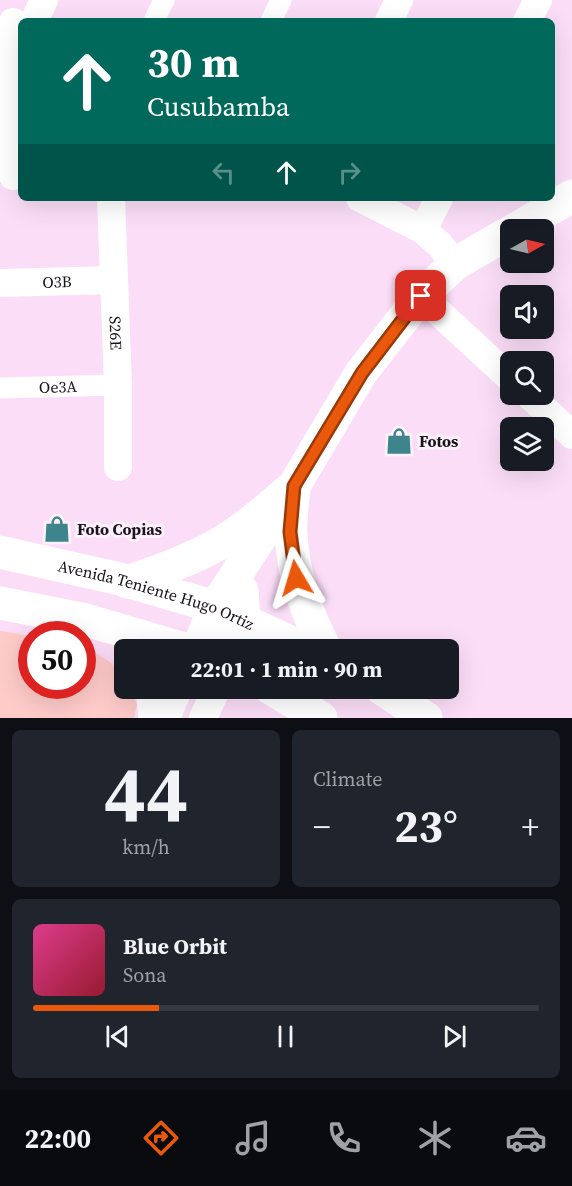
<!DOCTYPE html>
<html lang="en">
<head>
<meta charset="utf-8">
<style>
  :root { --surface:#171b24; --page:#20242c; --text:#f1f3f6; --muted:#9ea1a6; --line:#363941; --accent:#ea580c }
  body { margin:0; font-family:"Source Serif 4",serif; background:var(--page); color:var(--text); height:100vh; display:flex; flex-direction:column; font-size:22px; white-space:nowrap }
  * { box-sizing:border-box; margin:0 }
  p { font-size:20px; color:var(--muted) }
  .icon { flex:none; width:33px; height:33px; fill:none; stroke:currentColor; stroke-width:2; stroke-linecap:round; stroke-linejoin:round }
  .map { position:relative; height:718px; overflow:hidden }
  .side { display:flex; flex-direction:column; gap:12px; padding:12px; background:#0d0f14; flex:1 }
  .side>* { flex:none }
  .guide { position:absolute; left:18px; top:18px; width:537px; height:183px; border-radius:9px; box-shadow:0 6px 24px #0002; background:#00695c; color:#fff; overflow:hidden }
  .needle { width:39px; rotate:82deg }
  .buttons { position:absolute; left:500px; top:219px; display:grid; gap:12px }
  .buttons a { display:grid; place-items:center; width:54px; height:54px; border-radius:9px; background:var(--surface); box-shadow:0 6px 24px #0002; font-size:30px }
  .speed { position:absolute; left:18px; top:621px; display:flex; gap:12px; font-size:30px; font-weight:700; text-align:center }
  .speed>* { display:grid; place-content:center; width:78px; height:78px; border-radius:50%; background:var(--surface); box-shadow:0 6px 24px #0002; line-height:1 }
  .speed .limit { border:9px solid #d22; background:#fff; color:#111 }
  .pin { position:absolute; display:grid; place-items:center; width:51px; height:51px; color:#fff; margin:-26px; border-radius:12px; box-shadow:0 3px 9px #0006 }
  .me { position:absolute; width:66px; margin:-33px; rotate:353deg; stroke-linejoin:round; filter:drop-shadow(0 0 4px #0008) }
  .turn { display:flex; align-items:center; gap:21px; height:126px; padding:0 30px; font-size:27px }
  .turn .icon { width:78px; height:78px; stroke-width:2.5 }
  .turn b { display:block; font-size:42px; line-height:51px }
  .lanes { display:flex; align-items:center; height:57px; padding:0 30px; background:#0003; justify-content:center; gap:30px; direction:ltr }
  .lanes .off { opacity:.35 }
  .big { font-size:45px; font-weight:700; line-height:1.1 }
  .side .card { flex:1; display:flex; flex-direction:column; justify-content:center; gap:9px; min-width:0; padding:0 21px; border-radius:9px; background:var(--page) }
  .side .dial { align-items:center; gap:0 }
  .dial b { font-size:78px; line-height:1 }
  .song { display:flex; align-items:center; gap:18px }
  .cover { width:72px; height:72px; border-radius:9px; background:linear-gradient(135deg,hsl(330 70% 55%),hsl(350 70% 35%)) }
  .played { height:6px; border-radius:3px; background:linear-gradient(90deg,var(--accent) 25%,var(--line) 25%) }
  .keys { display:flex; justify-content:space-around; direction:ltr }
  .heat { display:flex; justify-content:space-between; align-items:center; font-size:33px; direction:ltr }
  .side .tiles { flex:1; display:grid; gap:12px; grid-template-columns:1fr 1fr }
  .card:last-child { grid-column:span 2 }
  .trip { position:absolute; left:114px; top:639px; width:345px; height:60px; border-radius:9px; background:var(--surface); box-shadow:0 6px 24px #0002; font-weight:700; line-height:60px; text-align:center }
  .tabs { display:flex; height:96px; justify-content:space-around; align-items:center; background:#090b0e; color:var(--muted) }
  .tabs .icon { width:42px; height:42px }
  .tabs .on { color:var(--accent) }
  .tabs b { font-size:27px; color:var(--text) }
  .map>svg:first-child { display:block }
  .green { fill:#fecbc9 }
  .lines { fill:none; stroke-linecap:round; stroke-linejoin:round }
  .pedestrian { stroke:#fff; stroke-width:21 }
  .minor { stroke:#fff; stroke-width:28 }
  .tertiary { stroke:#fff; stroke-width:33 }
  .secondary { stroke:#fff; stroke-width:33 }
  .route-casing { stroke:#983908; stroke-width:15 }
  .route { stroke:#ea580c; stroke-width:10 }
  .labels { text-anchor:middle; stroke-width:6; stroke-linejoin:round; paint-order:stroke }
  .street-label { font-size:16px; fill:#1d131c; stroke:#fdf1fb }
  .poi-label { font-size:16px; font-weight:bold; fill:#1d131c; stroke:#fdf1fb; text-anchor:start }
</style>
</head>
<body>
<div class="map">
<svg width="572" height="718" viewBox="0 0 572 718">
  <rect width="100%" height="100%" fill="#fbddf7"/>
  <path class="green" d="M0,631l31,5 1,50h50l1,-39c17,8 41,18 41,41l4,1 9,15 -3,14h-134z"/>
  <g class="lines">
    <g class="pedestrian">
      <path d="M154,21l10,-21"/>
      <path d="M271,21l10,-21"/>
      <path id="s1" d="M0,388l118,-3"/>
    </g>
    <g class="minor">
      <path d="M34,21l10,-21"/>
      <path d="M389,21l10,-21"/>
      <path d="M527,21l11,-21"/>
      <path d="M13,176v-154"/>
      <path id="s2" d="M111,198l7,187v82"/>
      <path d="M360,198l63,32 17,15 15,19"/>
      <path d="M423,230l16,-32"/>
      <path id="s3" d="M0,283l114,-3"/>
      <path d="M421,296l89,82"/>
      <path d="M528,394l44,41"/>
      <path d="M166,718l13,-30"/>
      <path d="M203,718l14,-30"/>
    </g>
    <path class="tertiary" d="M514,230l58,-34
      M197,650l18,-43 79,-121 67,-113 60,-77 34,-32 55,-32
      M233,650l11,-30 -2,-29"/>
    <g class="secondary">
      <path d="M294,486c-1,16 -4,32 -3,47 2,42 15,80 35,117"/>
      <path id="s4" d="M0,552l120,27 95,28 92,43"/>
      <path d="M127,582c31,-11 61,-21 90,-37 28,-16 52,-38 77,-59"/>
      <path d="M0,603l86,17 102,30"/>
      <path d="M152,688l3,30"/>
      <path d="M270,688l51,30"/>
      <path d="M381,688l45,30"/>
    </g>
  </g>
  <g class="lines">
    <defs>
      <path id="route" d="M296,578l-6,-46 4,-46 68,-113 59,-77"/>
    </defs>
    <use href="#route" class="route-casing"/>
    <use href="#route" class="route"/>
  </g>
  <defs>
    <symbol id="shop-bare" viewBox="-9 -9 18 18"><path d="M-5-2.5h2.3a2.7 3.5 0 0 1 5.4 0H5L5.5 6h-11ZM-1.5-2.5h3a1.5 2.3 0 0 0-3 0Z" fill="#3d848d" stroke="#fdf1fb" stroke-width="2.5" paint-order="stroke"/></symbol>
  </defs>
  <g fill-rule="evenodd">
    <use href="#shop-bare" x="380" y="422" width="38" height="38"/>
    <use href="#shop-bare" x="38" y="510" width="38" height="38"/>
  </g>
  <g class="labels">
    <g class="street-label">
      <text dy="6" stroke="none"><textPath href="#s3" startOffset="57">O3B</textPath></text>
      <text dy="6" stroke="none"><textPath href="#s2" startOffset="135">S26E</textPath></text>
      <text dy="6" stroke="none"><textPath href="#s1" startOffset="58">Oe3A</textPath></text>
      <text dy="6" stroke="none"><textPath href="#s4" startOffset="162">Avenida Teniente Hugo Ortiz</textPath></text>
    </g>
    <g class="poi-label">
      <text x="419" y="447">Fotos</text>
      <text x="77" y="535">Foto Copias</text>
    </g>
  </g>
</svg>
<div class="buttons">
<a><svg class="needle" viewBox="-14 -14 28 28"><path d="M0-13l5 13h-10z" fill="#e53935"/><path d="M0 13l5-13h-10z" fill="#9ea1a6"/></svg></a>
<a><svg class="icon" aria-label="sound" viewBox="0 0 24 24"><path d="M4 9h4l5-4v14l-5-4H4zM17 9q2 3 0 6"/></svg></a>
<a><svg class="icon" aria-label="search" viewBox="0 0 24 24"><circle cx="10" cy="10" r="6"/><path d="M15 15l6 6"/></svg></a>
<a><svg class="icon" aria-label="layers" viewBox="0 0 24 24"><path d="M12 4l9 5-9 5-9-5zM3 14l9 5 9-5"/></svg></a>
</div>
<div class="speed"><div class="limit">50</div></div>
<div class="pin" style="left:421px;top:296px;background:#d93025"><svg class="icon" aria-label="arrive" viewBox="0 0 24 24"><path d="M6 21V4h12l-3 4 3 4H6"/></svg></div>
<svg class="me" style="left:296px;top:578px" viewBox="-20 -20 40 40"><path d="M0-17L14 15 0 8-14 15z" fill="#ea580c" stroke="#fff" stroke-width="4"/></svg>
<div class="trip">22:01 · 1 min · 90 m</div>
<div class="guide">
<div class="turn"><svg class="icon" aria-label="ahead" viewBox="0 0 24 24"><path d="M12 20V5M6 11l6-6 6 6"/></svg><div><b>30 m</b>Cusubamba</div></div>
<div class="lanes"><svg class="icon off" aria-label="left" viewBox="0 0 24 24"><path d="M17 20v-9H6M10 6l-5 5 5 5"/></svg><svg class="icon" aria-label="ahead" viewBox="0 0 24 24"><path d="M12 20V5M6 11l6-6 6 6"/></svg><svg class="icon off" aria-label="right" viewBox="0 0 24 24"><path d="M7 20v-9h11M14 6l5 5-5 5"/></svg></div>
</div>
</div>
<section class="side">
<div class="tiles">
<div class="card dial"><b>44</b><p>km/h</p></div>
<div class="card"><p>Climate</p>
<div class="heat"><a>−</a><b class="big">23°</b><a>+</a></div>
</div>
<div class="card">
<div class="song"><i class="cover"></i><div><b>Blue Orbit</b><p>Sona</p></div></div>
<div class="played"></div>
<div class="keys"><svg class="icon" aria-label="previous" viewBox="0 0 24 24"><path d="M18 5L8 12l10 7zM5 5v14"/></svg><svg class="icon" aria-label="pause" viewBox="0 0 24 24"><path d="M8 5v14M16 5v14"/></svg><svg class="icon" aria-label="next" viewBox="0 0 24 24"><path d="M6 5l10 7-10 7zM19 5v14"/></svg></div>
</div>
</div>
</section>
<nav class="tabs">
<b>22:00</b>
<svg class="icon on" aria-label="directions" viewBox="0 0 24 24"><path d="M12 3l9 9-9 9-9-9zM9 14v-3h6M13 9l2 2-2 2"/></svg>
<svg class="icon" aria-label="music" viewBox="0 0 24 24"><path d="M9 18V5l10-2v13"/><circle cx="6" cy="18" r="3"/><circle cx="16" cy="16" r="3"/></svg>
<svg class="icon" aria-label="phone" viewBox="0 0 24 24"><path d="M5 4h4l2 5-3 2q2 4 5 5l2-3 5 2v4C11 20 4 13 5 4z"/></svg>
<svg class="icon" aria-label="climate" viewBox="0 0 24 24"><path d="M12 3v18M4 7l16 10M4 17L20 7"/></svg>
<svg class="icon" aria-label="car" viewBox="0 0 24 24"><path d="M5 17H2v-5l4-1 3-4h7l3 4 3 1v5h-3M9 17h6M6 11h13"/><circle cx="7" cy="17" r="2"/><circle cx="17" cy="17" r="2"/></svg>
</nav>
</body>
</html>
